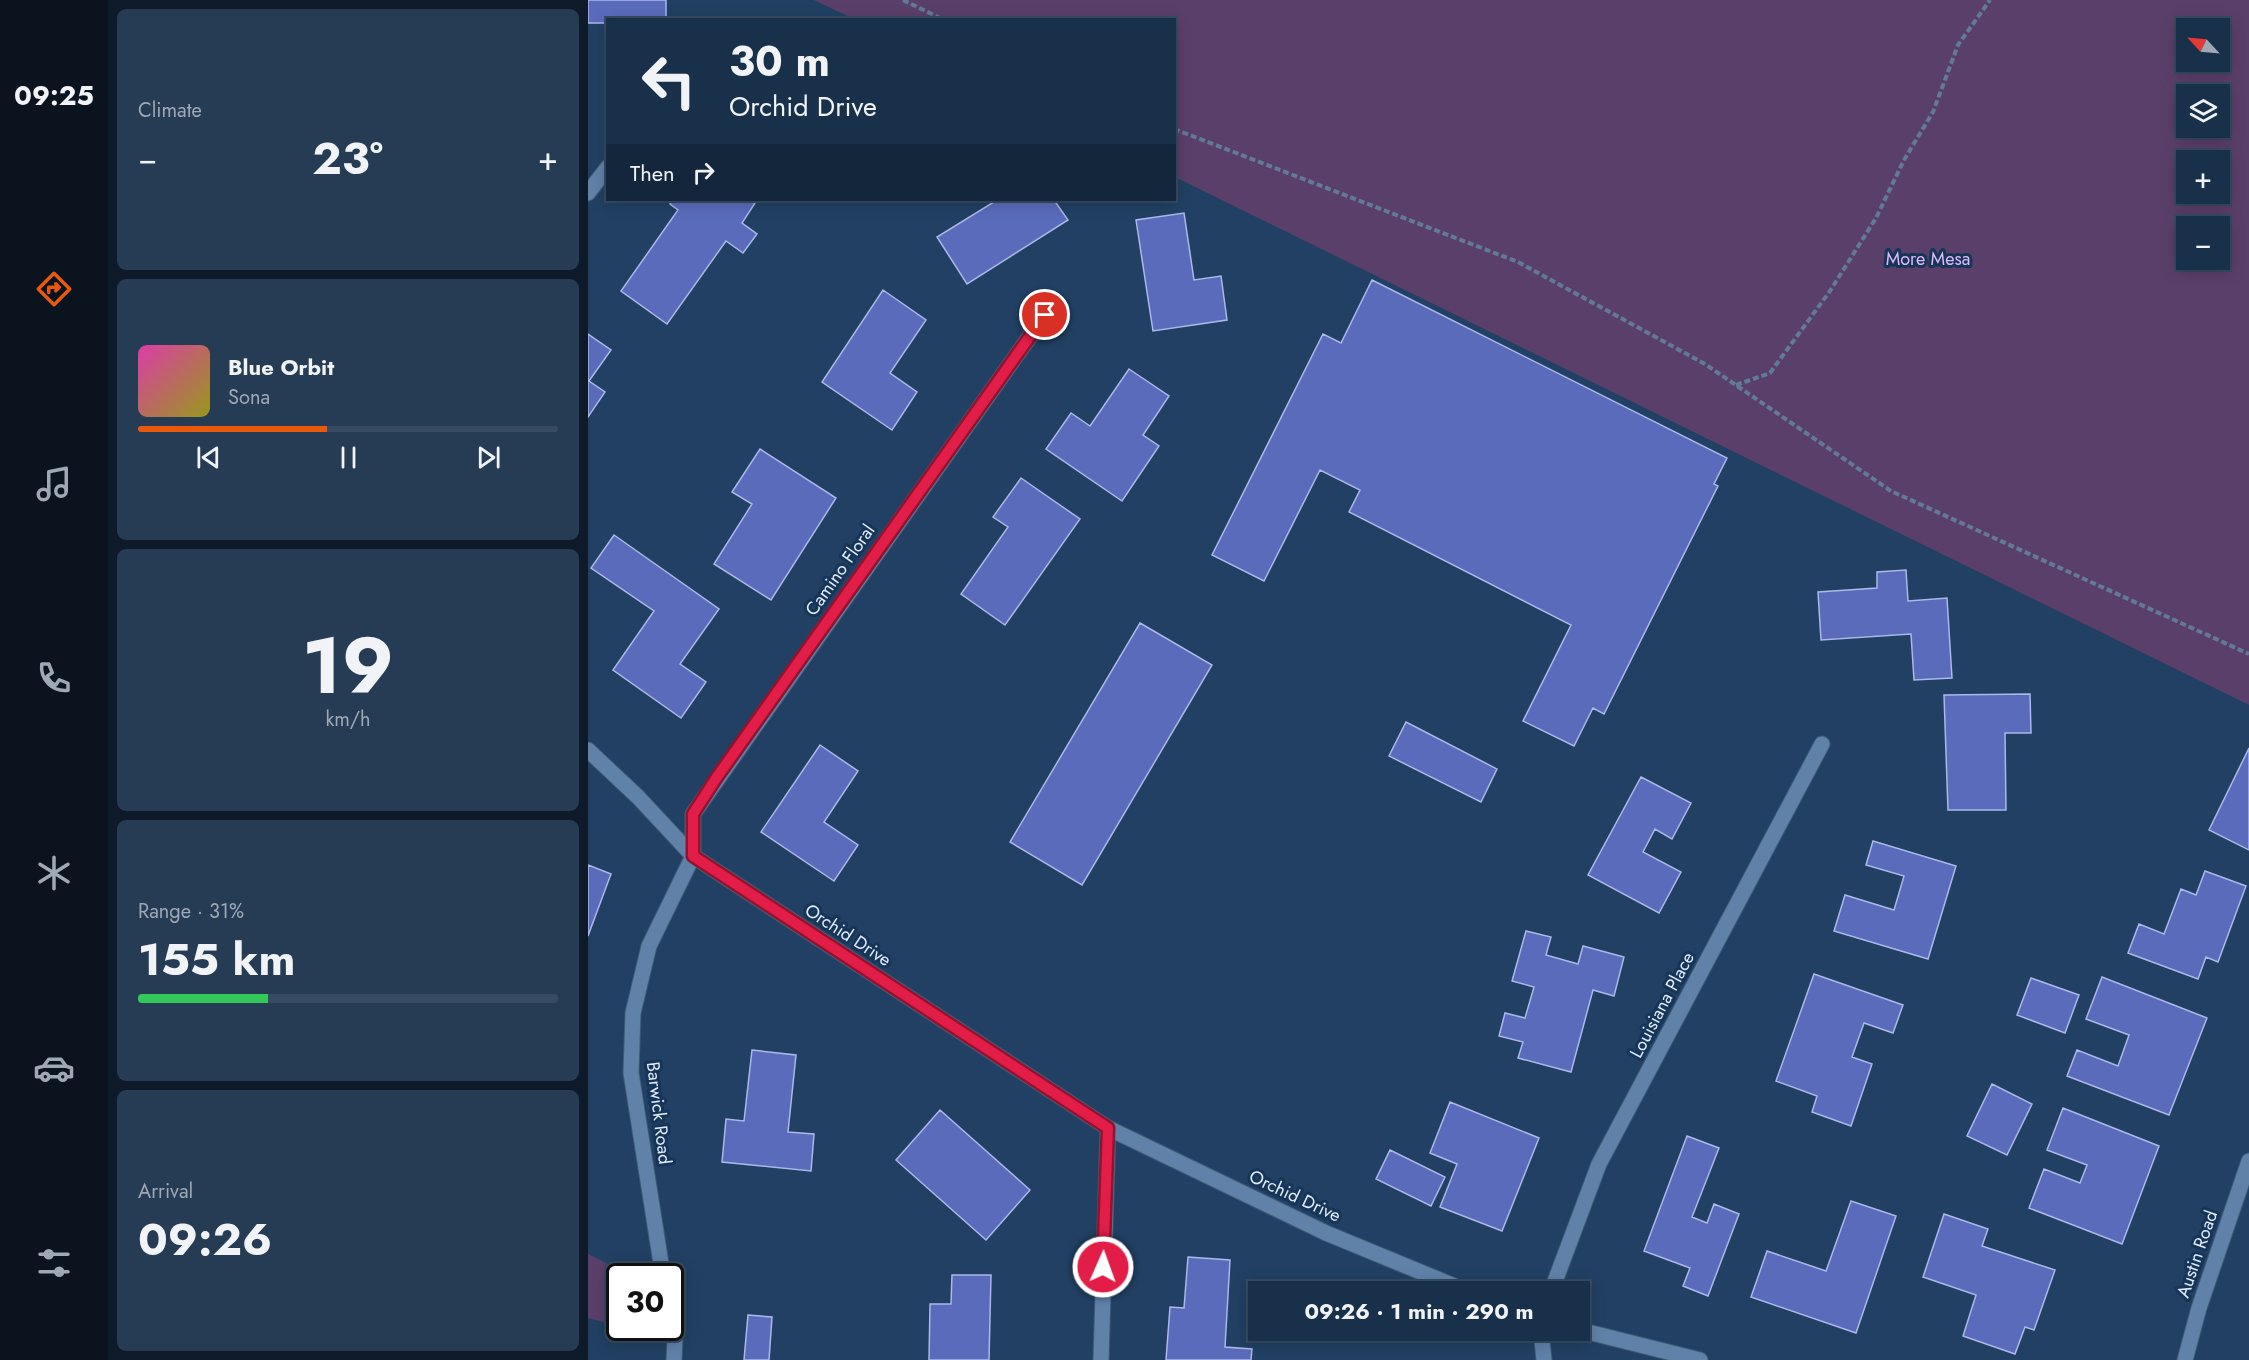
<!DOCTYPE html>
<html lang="en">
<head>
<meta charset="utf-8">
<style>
  :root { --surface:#19304a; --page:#263c54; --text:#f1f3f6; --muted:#9fa9b5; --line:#374b62; --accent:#ea580c }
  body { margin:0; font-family:Jost,sans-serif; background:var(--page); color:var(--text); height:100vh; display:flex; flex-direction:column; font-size:22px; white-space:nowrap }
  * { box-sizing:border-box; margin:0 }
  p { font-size:20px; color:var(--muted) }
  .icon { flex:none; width:33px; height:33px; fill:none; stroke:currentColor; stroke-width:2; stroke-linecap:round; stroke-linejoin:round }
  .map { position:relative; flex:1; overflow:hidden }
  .side { display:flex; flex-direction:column; gap:9px; padding:9px; background:#0e1a29; width:480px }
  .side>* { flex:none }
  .top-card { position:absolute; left:18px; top:18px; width:570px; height:183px; border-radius:0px; box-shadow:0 3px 15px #0003,0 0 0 2px var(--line); background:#19304a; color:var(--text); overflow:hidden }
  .needle { width:39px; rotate:296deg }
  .fabs { position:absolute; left:1588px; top:18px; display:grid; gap:12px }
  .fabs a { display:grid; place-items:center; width:54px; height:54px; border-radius:0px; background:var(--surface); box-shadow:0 3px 15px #0003,0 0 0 2px var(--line); font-size:30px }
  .speed { position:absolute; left:18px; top:1263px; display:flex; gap:12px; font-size:30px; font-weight:700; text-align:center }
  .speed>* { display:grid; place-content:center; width:78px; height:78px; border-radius:50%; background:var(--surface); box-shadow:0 3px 15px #0003,0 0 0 2px var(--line); line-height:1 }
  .speed .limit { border:3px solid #111; border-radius:9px; background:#fff; color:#111 }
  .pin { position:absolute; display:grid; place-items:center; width:51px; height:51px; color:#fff; margin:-26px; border:3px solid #fff; border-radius:50%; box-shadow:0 2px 6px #0007 }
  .me { position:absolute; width:66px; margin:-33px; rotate:2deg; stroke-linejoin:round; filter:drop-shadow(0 0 4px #0008) }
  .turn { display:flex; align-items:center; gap:21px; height:126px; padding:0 24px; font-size:27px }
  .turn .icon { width:78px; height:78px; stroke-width:2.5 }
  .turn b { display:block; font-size:42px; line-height:51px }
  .then { display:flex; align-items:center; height:57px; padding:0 24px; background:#0003; gap:12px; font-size:22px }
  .big { font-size:45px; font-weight:700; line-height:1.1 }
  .side .card { flex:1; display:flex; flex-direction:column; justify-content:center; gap:9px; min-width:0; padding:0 21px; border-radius:9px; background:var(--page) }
  .side .dial { align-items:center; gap:0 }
  .dial b { font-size:78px; line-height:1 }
  .song { display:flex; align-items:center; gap:18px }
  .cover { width:72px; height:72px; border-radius:9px; background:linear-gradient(135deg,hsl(320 70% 55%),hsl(60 70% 35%)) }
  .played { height:6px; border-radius:3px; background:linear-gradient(90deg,var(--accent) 45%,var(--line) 45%) }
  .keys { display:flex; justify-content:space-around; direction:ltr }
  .heat { display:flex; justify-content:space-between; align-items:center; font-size:33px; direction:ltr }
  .charge { height:9px; border-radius:4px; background:linear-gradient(90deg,#34c759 31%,var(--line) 0) }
  .trip { position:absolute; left:660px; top:1281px; width:342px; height:60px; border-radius:0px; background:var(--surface); box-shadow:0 3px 15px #0003,0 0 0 2px var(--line); font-weight:700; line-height:60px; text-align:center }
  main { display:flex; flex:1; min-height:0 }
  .tab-bar { display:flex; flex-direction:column; width:108px; justify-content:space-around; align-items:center; background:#0a131e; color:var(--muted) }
  .tab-bar .icon { width:42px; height:42px }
  .tab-bar .on { color:var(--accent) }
  .tab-bar b { font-size:27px; color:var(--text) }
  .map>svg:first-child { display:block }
  .green { fill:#5b3f6b; fill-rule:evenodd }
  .building { fill:#5a6bbc; stroke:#abb8e9; stroke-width:1.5 }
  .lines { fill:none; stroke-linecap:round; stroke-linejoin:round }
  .minor-casing { stroke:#3f5a76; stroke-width:17 }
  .path { stroke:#617a96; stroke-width:4; stroke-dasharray:6 3; stroke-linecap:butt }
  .minor { stroke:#6082a9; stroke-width:15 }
  .route-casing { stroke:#92132f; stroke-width:15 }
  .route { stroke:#e11d48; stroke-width:10 }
  .labels { text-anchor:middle; stroke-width:6; stroke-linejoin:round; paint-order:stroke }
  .park-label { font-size:18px; fill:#dfb8f6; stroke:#163558 }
  .street-label { font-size:18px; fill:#e2edfb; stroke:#163558 }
</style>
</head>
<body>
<main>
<nav class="tab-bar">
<b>09:25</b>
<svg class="icon on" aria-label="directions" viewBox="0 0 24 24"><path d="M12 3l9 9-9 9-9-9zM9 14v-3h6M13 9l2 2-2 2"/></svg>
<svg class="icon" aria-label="music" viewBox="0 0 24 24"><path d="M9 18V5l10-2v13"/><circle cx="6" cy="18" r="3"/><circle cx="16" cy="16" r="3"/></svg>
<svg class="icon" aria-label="phone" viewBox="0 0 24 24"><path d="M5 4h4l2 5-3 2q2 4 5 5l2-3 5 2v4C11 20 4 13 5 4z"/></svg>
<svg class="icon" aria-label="climate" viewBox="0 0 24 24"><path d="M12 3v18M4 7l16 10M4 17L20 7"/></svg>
<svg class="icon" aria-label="car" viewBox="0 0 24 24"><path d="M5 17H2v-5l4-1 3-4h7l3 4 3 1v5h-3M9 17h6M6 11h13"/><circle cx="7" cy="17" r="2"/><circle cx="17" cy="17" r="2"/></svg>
<svg class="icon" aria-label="filters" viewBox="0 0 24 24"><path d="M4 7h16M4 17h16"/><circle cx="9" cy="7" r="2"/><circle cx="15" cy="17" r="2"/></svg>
</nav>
<section class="side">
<div class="card"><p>Climate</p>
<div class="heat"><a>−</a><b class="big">23°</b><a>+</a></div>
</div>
<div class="card">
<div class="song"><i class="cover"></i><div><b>Blue Orbit</b><p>Sona</p></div></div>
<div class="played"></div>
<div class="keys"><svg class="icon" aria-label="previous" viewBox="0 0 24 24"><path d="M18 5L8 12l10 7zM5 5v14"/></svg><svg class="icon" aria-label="pause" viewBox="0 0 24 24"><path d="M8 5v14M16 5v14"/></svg><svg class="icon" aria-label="next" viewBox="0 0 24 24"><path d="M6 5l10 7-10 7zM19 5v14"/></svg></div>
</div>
<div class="card dial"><b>19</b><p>km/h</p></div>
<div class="card"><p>Range · 31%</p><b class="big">155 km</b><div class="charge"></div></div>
<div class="card"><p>Arrival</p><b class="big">09:26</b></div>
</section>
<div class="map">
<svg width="1661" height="1360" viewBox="0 0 1661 1360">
  <rect width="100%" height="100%" fill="#214063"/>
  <path class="green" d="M226,0h1435v705l-1074,-528 -1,-157 -320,-1zM1599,28h33v34h-33zM1599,94h33v34h-33zM1599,160h33v34h-33zM1599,226h33v34h-33z
    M0,1254l44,22h-12l-1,50 -31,-8z
    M36,1328h33l2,8z"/>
  <path class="building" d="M0,0h78v20h-58v3h-20z
    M84,200h85l-15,23 15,11 -14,19 -17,-12 -59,83 -46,-33 57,-81 -8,-6z
    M409,200h57l14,20 -101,64 -30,-47z
    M596,213l10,67 27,-4 6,44 -74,11 -17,-111z
    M784,280l355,178 -13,26 4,2 -114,228 -11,-6 -19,38 -51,-25 48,-96 -222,-113 11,-22 -40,-20 -56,111 -52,-26 111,-221 18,9z
    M295,290l43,30 -36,53 27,19 -25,38 -70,-48z
    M0,334l23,16 -22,31 16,11 -17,25z
    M541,369l40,27 -26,39 16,11 -37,55 -76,-52 25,-36 19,13z
    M172,449l76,49 -65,102 -57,-36 38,-60 -20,-12z
    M433,478l59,41 -75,106 -44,-31 47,-67 -15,-10z
    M26,535l105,74 -39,55 26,18 -25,36 -68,-48 41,-59 -63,-43z
    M1318,570l2,31 39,-3 5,80 -38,2 -3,-46 -90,6 -3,-48 59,-4v-16z
    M552,623l72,42 -130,220 -72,-43z
    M1442,694l1,39h-26l1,77h-58l-4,-115z
    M818,722l91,47 -16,33 -92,-46z
    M232,745l38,26 -34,51 34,23 -24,36 -73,-49z
    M1661,748v102l-40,-20z
    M1053,777l50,26 -19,36 -17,-10 -12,23 38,20 -22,41 -71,-38z
    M1285,841l83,25 -28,93 -94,-28 11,-36 49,15 10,-34 -38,-11z
    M0,865l23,9 -23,62z
    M1617,871l41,15 -28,76 -12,-5 -8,22 -70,-26 11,-29 25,10 17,-45 15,6z
    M938,931l25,6 -5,18 32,9 5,-18 41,11 -10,39 -21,-6 -22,82 -53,-14 5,-16 -24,-6 6,-23 20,5 9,-31 -22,-6z
    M1226,974l89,31 -10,28 -29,-10 -12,34 20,7 -21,62 -39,-14 5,-16 -41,-15z
    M1514,977l105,41 -38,97 -102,-39 10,-26 41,16 11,-31 -43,-16z
    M1443,978l48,17 -14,38 -48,-18z
    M164,1050l44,5 -8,77 26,2 -3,37 -89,-9 4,-43 18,2z
    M1404,1084l40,20 -25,51 -40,-19z
    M862,1102l89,36 -37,93 -62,-24 17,-43 -27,-11z
    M1475,1108l96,38 -37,98 -93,-36 15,-39 36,14 7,-18 -40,-15z
    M352,1110l90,80 -44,50 -90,-80z
    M1099,1136l32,12 -27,69 15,6 7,-19 25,10 -31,82 -25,-10 7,-18 -46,-17z
    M802,1150l55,27 -14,29 -55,-27z
    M1263,1201l45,15 -40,117 -105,-36 16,-46 59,20z
    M1356,1214l44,15 -6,17 73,24 -21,60 -9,-3 -10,27 -52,-18 13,-41 -53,-18z
    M600,1257l42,3 -5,87 27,2 -1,11h-85l4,-53 14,1z
    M364,1275h39l-2,85h-60l1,-56h21z
    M160,1315l24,2 -3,43h-25z"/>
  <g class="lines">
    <defs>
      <path id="minor" d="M0,193l20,-26
        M0,750l50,47 55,59 415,272 218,105 143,59
        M75,1276l-32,-203 2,-60 16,-67 44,-90v-42l352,-499
        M963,1292l48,-128 223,-420
        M82,1315l5,23 -1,22
        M953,1330l3,30
        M992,1330l120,30
        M513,1360l7,-232
        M1597,1360l14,-52 50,-147"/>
    </defs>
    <use href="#minor" class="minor-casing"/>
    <path class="path" d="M315,0l41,20
      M586,129l344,133 187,102 186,127 358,163
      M1148,385l34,-12 60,-82 46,-73 28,-58 29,-48 25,-67 32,-45"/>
    <use href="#minor" class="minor"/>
  </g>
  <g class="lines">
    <defs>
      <path id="route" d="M457,315l-328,462 -24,37v42l415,272 -5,139"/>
    </defs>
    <use href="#route" class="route-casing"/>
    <use href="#route" class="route"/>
  </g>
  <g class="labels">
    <g class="park-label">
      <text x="1340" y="265">More Mesa</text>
    </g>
    <g class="street-label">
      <text transform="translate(252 570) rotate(-55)" y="6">Camino Floral</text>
      <text transform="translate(260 935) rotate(33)" y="6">Orchid Drive</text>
      <text transform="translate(1074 1005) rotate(-62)" y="6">Louisiana Place</text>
      <text transform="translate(71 1113) rotate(83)" y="6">Barwick Road</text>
      <text transform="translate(707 1196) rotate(25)" y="6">Orchid Drive</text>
      <text transform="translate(1609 1254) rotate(-71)" y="6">Austin Road</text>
    </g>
  </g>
</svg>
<div class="fabs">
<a><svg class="needle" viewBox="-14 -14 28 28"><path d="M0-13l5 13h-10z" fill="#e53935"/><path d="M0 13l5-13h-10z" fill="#9fa9b5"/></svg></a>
<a><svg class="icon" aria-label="layers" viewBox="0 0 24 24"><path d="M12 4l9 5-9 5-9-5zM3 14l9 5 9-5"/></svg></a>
<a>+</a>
<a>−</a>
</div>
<div class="speed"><div class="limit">30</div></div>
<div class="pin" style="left:457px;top:315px;background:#d93025"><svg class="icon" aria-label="arrive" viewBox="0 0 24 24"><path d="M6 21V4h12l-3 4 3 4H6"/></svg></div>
<svg class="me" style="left:515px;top:1267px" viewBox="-20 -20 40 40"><circle r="17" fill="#e11d48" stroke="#fff" stroke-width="3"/><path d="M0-11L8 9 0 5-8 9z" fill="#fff"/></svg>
<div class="trip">09:26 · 1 min · 290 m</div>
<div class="top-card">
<div class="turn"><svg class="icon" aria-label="left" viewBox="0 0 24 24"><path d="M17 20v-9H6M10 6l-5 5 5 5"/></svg><div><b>30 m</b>Orchid Drive</div></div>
<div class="then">Then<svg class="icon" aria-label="right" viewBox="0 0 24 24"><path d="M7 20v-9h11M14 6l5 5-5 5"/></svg></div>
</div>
</div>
</main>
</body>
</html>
